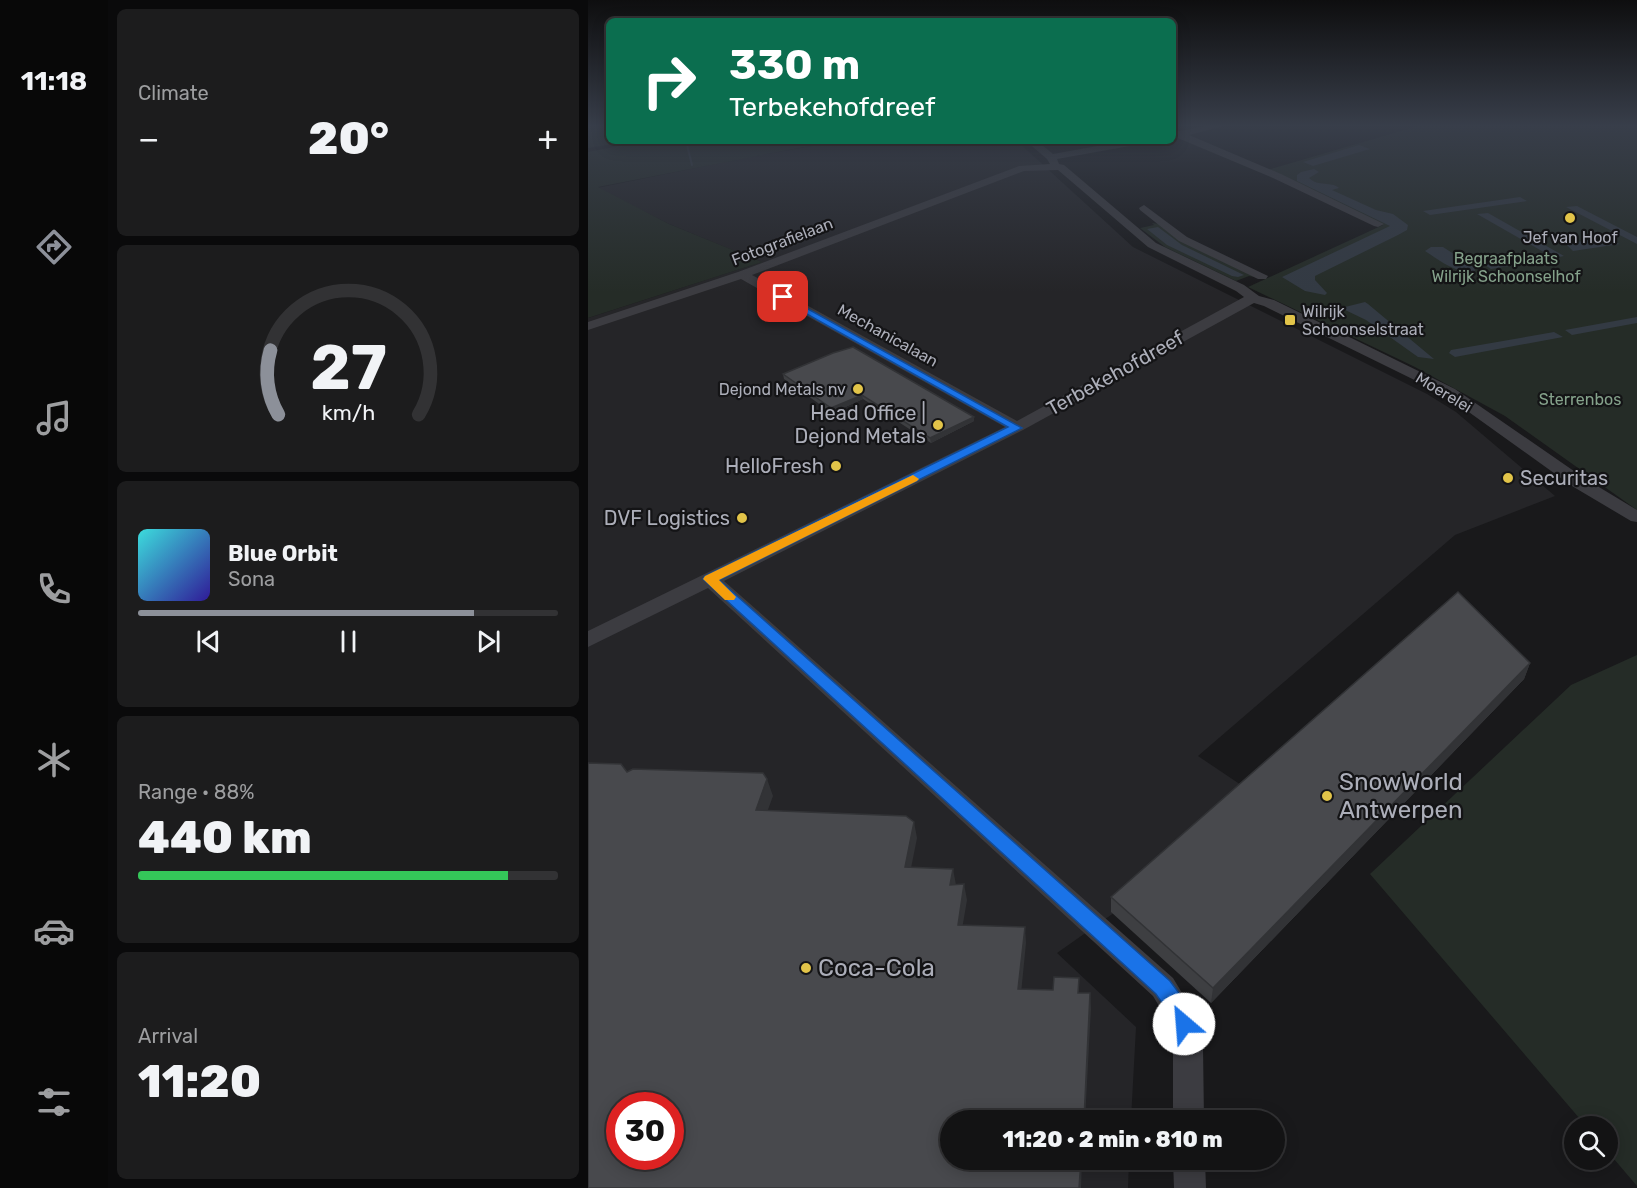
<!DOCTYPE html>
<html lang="en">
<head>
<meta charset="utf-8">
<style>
  :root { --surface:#131314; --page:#1c1c1d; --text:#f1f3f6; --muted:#9d9ea0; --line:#323234; --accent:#8c9099 }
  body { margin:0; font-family:Rubik,sans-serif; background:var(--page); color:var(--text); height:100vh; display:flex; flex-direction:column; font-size:22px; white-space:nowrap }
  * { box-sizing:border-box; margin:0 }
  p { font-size:20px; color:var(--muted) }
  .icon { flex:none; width:33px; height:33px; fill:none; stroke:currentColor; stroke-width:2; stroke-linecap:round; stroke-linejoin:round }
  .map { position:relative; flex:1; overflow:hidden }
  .panel { display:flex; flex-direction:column; gap:9px; padding:9px; background:#0a0a0b; width:480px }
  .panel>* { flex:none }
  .banner { position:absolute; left:18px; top:18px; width:570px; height:126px; border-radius:9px; box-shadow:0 3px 15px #0003,0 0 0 2px var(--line); background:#0b6e4f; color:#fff; overflow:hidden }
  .controls { position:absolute; left:976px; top:1116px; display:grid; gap:12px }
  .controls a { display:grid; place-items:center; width:54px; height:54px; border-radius:50%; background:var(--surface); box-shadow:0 3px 15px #0003,0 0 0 2px var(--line); font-size:30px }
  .speed { position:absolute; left:18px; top:1092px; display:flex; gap:12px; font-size:30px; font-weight:700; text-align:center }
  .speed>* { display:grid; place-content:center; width:78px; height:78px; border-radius:50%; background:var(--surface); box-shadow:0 3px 15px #0003,0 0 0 2px var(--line); line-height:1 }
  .speed .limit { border:9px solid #d22; background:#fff; color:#111 }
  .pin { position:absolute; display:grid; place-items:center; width:51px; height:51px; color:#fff; margin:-26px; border-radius:12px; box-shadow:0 3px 9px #0006 }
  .me { position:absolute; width:66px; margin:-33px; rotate:333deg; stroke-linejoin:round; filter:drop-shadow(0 0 4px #0008) }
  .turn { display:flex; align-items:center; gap:21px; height:126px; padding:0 24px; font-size:27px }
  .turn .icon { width:78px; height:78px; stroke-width:2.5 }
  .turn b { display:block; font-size:42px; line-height:51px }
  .big { font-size:45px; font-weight:800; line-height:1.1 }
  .panel .card { flex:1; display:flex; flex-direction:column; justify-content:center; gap:9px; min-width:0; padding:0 21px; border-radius:9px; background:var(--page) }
  .panel .dial { align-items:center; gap:0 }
  .dial svg { height:156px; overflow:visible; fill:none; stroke:var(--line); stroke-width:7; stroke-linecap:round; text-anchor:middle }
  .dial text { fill:var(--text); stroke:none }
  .song { display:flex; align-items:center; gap:18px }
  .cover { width:72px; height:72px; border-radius:9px; background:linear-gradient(135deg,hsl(180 70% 55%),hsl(250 70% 35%)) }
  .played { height:6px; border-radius:3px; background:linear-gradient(90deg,var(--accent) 80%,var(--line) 80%) }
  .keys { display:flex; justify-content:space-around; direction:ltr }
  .heat { display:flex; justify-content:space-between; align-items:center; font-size:33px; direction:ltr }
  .charge { height:9px; border-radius:4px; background:linear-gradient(90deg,#34c759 88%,var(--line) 0) }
  .trip { position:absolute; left:352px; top:1110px; width:345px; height:60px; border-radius:30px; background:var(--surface); box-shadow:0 3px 15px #0003,0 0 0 2px var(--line); font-weight:800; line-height:60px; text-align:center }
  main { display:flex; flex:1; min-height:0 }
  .tab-bar { display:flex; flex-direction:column; width:108px; justify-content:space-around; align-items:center; background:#080808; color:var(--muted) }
  .tab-bar .icon { width:42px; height:42px }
  .tab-bar .active { color:var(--accent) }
  .tab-bar b { font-size:27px; color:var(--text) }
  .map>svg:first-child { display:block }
  .built { fill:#252528; fill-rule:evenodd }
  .green { fill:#252c27 }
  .water { fill:#333a43 }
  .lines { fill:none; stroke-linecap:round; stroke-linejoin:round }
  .stream { stroke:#333a43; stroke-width:2 }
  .minor { fill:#3c3c41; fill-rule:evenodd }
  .wall { fill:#3e3f42 }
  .shaded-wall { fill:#323336 }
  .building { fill:#48494d; stroke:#323336; stroke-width:1.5; fill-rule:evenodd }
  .route { fill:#1a73e8; stroke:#114b97; stroke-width:1.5 }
  .slow { fill:#f59e0b }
  .poi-dot { fill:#e2c449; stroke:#141416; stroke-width:2 }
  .labels { text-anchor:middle; stroke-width:4.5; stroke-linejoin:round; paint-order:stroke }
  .far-poi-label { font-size:16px; fill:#acaeb9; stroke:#141416 }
  .far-street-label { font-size:16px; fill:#acaeb9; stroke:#141416 }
  .far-park-label { font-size:16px; fill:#85a28b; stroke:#141416 }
  .street-label { font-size:20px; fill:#acaeb9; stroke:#141416 }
  .poi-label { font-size:20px; fill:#acaeb9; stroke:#141416; text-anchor:end }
  .near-poi-label { font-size:24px; fill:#acaeb9; stroke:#141416; text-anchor:start }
</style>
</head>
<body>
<main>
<nav class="tab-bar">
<b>11:18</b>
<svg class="icon active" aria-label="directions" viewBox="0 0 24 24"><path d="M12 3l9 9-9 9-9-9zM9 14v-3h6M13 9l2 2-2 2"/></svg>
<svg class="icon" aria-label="music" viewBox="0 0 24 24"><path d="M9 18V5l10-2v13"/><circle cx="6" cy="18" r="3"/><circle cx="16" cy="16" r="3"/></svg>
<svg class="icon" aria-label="phone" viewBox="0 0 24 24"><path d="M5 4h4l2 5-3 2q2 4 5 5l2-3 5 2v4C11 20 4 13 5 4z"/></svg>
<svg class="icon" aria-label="climate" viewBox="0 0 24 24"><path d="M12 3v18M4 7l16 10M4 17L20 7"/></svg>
<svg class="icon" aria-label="car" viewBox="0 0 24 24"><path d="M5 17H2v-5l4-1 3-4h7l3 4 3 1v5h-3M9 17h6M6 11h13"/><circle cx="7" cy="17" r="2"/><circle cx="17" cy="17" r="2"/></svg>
<svg class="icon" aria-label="filters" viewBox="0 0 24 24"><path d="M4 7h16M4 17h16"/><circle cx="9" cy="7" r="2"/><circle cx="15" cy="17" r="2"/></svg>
</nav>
<section class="panel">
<div class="card"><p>Climate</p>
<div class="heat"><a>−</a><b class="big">20°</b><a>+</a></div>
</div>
<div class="card dial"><svg viewBox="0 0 100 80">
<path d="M14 69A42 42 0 1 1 86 69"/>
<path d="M14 69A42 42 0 0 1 10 36" stroke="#8c9099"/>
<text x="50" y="56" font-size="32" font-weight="700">27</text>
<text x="50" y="72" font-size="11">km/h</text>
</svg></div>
<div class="card">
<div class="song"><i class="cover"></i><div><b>Blue Orbit</b><p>Sona</p></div></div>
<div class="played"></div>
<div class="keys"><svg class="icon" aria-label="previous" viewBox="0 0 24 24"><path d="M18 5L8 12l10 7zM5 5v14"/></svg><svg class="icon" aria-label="pause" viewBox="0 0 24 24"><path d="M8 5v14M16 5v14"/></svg><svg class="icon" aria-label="next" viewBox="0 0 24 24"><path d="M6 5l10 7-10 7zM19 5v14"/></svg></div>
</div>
<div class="card"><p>Range · 88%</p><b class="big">440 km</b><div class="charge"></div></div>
<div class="card"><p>Arrival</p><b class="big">11:20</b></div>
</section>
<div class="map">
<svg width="1049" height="1188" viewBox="0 0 1049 1188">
  <rect width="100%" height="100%" fill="#19191b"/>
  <path class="built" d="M255,141h174l116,106 294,147 29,18 99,84 -100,39 -257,221 55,37 -108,98 -88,62 79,74 -5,93h-180v40h178l-1,28h-540v-870l173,-56 -92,-38 -72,-36 157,-32zM32,1106h50v50h-50z"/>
  <path class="green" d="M0,126h21v15h23l-44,7z
    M830,126h219v384l-132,-94 -90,-49 -167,-80 135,-62 -116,-55z
    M56,141h190l-236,46 71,37 93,38 -174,56v-166z
    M564,223l8,1 94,53 -5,-1 -13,5 -71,-34 -25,-19 14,-3z
    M1049,655v531l-29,-34v-26h-22l-216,-252 201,-189z"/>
  <path class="water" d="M771,145l11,4 -57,17 -10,-4z
    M726,169l5,3 -10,6c9,9 23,3 30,10l-7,2 44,20 17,4 15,11 -1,5 -9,5 -83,41v4l12,13 -2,2 -20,-4 -23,-14 108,-51 -93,-45v-6l4,-3z
    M932,197l7,4 -97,14 -7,-4z
    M989,206l60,31v7l-71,-37z
    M900,213l76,43 -10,2 -77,-44z
    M570,227l24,18 62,30 -6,2 -6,-1 -65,-31 -20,-16z
    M1012,238l20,6 -47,7 -7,-7z
    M843,247h12l31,20 1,4c-20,3 -34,-10 -50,-20z
    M949,255l9,5 -55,9 -9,-6z
    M777,302l3,2 66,55 -16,-2 -52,-37 -25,-12z
    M1049,317v6l-65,12 -7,-5z
    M966,332l9,5 -108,20 -6,-4 2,-3z"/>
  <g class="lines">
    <path class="stream" d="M98,141l6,24"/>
    <path class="minor" d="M618,126h18l-35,9 92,39 103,50 -6,3 -4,-1 -101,-48 -100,-42 2,-4z
      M438,141h11l16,13 72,-13h21l-5,3 -84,15 2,5 5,1 92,78 88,42 15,11 15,4 181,89 129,89 53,32v12l-6,-1 -59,-35 -127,-91 -181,-89 -10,-3 -231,127 -299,151 449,397 23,38 7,31 1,73h-31v-73l-5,-26 -15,-25 -445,-408 -120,59v-16l417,-204 -264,-148 -153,51v-8l150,-50 281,-106 31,-2 -3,-5zM470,170l90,77 88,44 8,6 -227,124 -265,-146 272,-104z
      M556,205l43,32 81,39 -2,3h-8l-79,-38 -39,-31 -1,-2z
      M585,1160h32l1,28h-32z"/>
  </g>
  <path class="wall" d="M195,374l191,43v4l-43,22 -68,-44 -31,14 -48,-34z
    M942,663l-6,16 -313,324 -100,-91v-15z"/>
  <path class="shaded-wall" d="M274,395l1,4 -31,14 -1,-5z
    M386,417v4l-43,22 -1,-5z
    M942,663l-6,16 -313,324 2,-15z
    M179,779l6,17 -11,30 -6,-16z
    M326,822l3,16 -9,45 -3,-16z
    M365,869l3,16h-6z
    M376,884l3,16 -7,41 -2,-16z
    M437,927l1,16 -6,61 -2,-15z
    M502,993l1,15 -6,112h-1z
    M493,1160h1l-1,28h-2z"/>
  <path class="building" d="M265,347l121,70 -44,21 -68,-43 -31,13 -48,-34 50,-21z
    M870,592l72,71 -317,325 -102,-91z
    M0,763l33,1 6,8 6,-3 130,4 4,6 -11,31 150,6 8,6 -9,45 48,2 -3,16 14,-1 -6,41 67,2 -7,62 35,1 1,-13 25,1 -1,15h12l-6,127h5h-138v40h130l-2,28h-491zM32,1106h50v50h-50z"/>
  <linearGradient id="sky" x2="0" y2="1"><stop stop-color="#0e0e0f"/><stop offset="0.43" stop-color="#383e4a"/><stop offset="1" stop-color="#383e4a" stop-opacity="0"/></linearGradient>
  <rect width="1049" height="292" fill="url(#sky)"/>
  <path class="route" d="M195,295l239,133 -303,152 451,401c10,14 28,32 21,50l-7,3 -8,-3 -3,-12 -17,-25 -453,-415 2,-3 303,-149 -228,-128 -1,-2z"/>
  <path class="slow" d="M325,475l6,4 -2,2 -198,99 17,17 -2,3h-9l-22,-21 2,-3z"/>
  <g class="poi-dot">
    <circle cx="982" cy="218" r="6"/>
    <rect x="696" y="314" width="12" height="12" rx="3"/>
    <circle cx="270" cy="389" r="6"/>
    <circle cx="350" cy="425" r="6"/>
    <circle cx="248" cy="466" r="6"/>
    <circle cx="920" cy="478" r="6"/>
    <circle cx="154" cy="518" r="6"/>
    <circle cx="739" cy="796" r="6"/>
    <circle cx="218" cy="968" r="6"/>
  </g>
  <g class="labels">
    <g class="far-poi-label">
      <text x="982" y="243">Jef van Hoof</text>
      <text x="714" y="317" text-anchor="start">Wilrijk<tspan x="714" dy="18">Schoonselstraat</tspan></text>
      <text x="258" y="395" text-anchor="end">Dejond Metals nv</text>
    </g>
    <g class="far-street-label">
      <text transform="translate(194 241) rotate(-21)" y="6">Fotografielaan</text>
      <text transform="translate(300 335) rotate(29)" y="6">Mechanicalaan</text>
      <text transform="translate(856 392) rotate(31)" y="6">Moerelei</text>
    </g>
    <g class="far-park-label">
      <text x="918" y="264">Begraafplaats<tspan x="918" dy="18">Wilrijk Schoonselhof</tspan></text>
      <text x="992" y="405">Sterrenbos</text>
    </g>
    <g class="street-label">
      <text transform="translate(527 373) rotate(-29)" y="7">Terbekehofdreef</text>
    </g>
    <g class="poi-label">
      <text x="338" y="420">Head Office |<tspan x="338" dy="23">Dejond Metals</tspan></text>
      <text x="236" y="473">HelloFresh</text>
      <text x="932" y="485" text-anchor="start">Securitas</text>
      <text x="142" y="525">DVF Logistics</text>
    </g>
    <g class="near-poi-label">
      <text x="751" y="790">SnowWorld<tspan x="751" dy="28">Antwerpen</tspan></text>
      <text x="230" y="976">Coca-Cola</text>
    </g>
  </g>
</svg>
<div class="controls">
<a><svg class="icon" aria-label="search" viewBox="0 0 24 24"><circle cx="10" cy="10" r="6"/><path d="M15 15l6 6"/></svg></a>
</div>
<div class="speed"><div class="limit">30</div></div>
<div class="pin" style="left:195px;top:297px;background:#d93025"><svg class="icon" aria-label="arrive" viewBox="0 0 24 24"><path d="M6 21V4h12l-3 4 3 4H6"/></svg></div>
<svg class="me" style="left:596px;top:1024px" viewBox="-20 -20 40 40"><circle r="19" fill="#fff"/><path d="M0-13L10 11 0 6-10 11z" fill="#1a73e8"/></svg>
<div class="trip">11:20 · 2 min · 810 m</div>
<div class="banner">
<div class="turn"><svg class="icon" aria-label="right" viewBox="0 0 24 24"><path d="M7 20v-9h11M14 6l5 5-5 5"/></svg><div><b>330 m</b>Terbekehofdreef</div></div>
</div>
</div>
</main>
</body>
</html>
